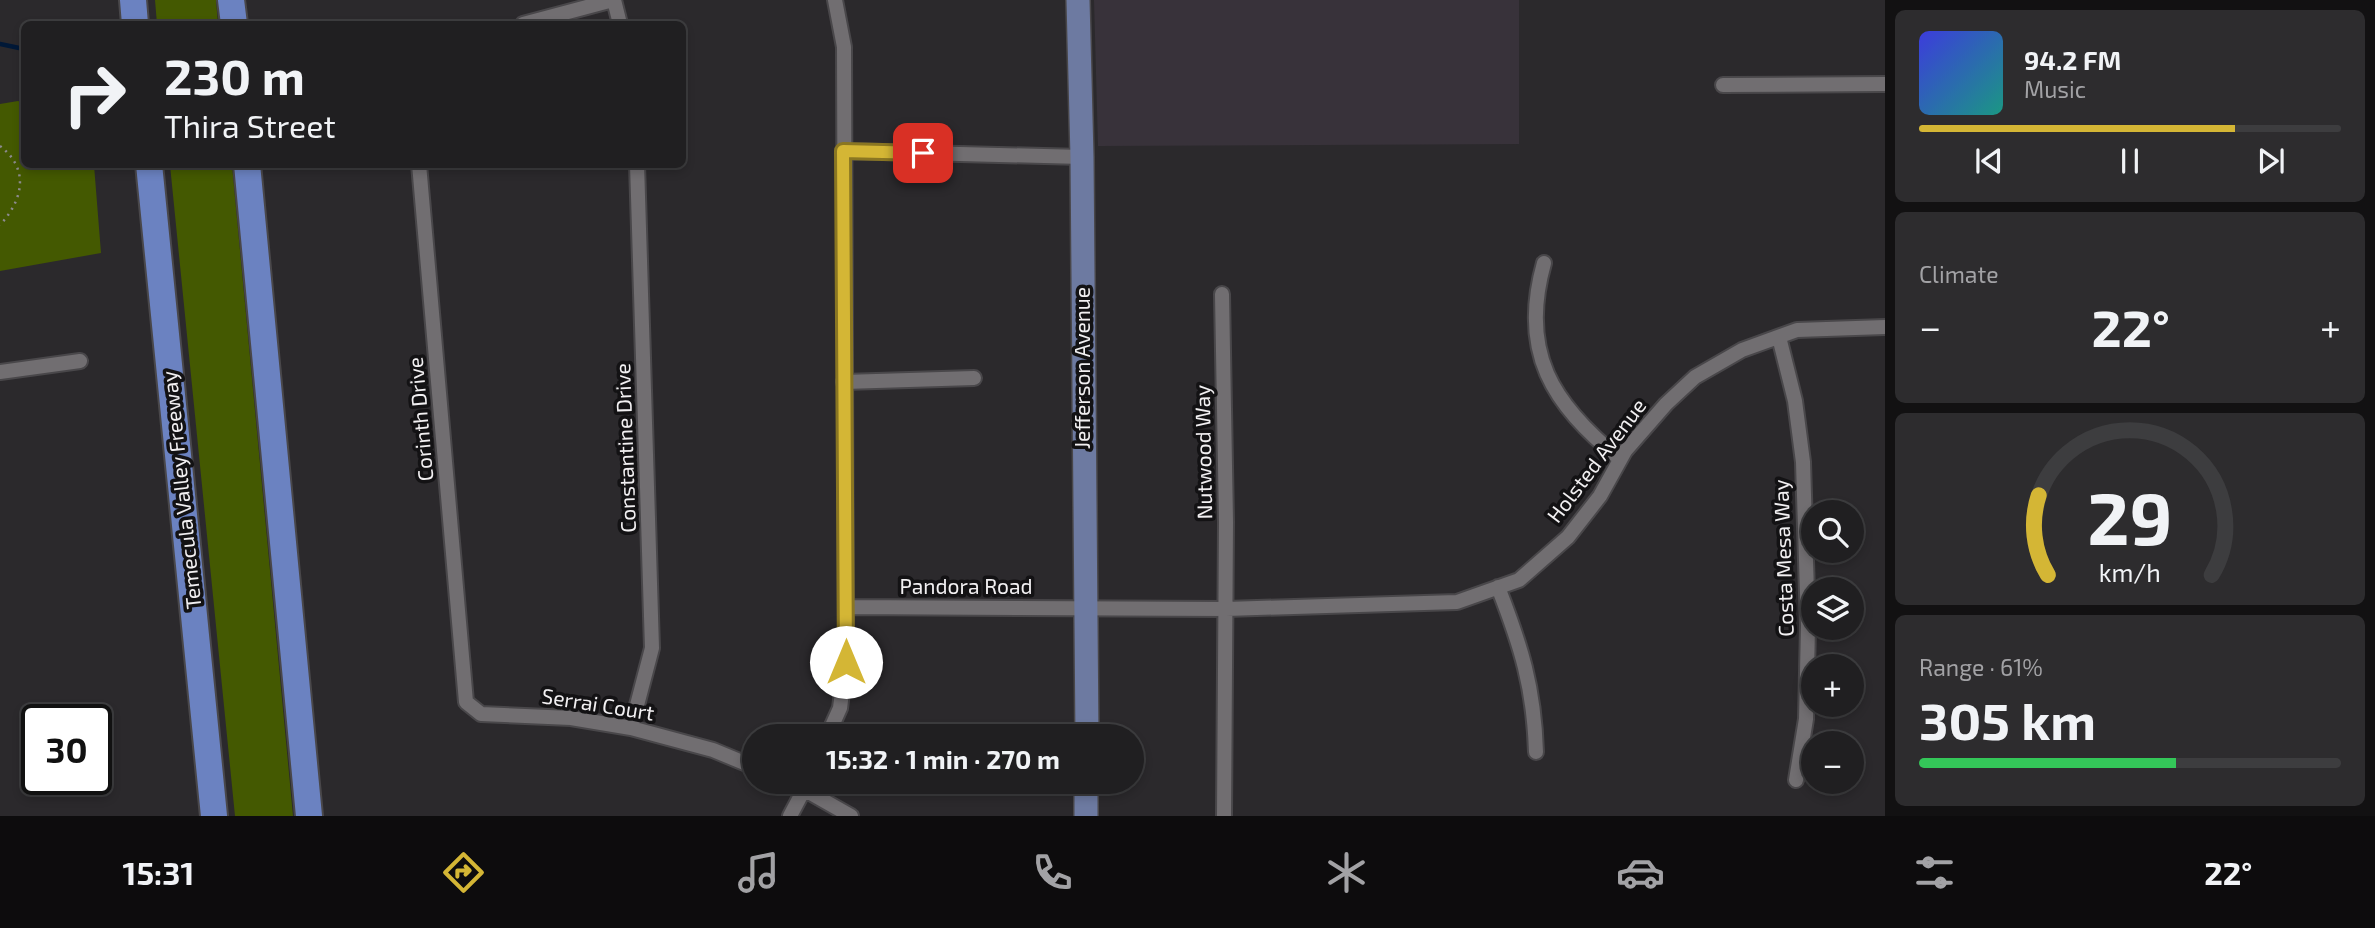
<!DOCTYPE html>
<html lang="en">
<head>
<meta charset="utf-8">
<style>
  :root { --surface:#201f21; --page:#2d2c2e; --text:#f1f3f6; --muted:#a2a2a5; --line:#3d3d3f; --accent:#d4b635 }
  body { margin:0; font-family:"Exo 2",sans-serif; background:var(--page); color:var(--text); height:100vh; display:flex; flex-direction:column; font-size:26px; white-space:nowrap }
  * { box-sizing:border-box; margin:0 }
  p { font-size:23px; color:var(--muted) }
  .icon { flex:none; width:38px; height:38px; fill:none; stroke:currentColor; stroke-width:2; stroke-linecap:round; stroke-linejoin:round }
  .map { position:relative; flex:1; overflow:hidden }
  .panel { display:flex; flex-direction:column; gap:10px; padding:10px; background:#121112; width:490px }
  .panel>* { flex:none }
  .hud { position:absolute; left:21px; top:21px; width:665px; height:147px; border-radius:10px; box-shadow:0 4px 10px #0003,0 0 0 2px var(--line); background:#201f21; color:var(--text); overflow:hidden }
  .buttons { position:absolute; left:1801px; top:500px; display:grid; gap:14px }
  .buttons a { display:grid; place-items:center; width:63px; height:63px; border-radius:50%; background:var(--surface); box-shadow:0 4px 10px #0003,0 0 0 2px var(--line); font-size:35px }
  .speed { position:absolute; left:21px; top:704px; display:flex; gap:14px; font-size:35px; font-weight:700; text-align:center }
  .speed>* { display:grid; place-content:center; width:91px; height:91px; border-radius:50%; background:var(--surface); box-shadow:0 4px 10px #0003,0 0 0 2px var(--line); line-height:1 }
  .speed .limit { border:4px solid #111; border-radius:10px; background:#fff; color:#111 }
  .pin { position:absolute; display:grid; place-items:center; width:60px; height:60px; color:#fff; margin:-30px; border-radius:14px; box-shadow:0 4px 10px #0006 }
  .me { position:absolute; width:77px; margin:-38px; rotate:0deg; stroke-linejoin:round; filter:drop-shadow(0 0 5px #0008) }
  .turn { display:flex; align-items:center; gap:24px; height:147px; padding:0 28px; font-size:32px }
  .turn .icon { width:91px; height:91px; stroke-width:2.5 }
  .turn b { display:block; font-size:49px; line-height:60px }
  .big { font-size:52px; font-weight:700; line-height:1.1 }
  .panel .widget { flex:1; display:flex; flex-direction:column; justify-content:center; gap:10px; min-width:0; padding:0 24px; border-radius:10px; background:var(--page) }
  .panel .dial { align-items:center; gap:0 }
  .dial svg { height:182px; overflow:visible; fill:none; stroke:var(--line); stroke-width:7; stroke-linecap:round; text-anchor:middle }
  .dial text { fill:var(--text); stroke:none }
  .song { display:flex; align-items:center; gap:21px }
  .cover { width:84px; height:84px; border-radius:10px; background:linear-gradient(135deg,hsl(240 70% 55%),hsl(170 70% 35%)) }
  .played { height:7px; border-radius:4px; background:linear-gradient(90deg,var(--accent) 75%,var(--line) 75%) }
  .keys { display:flex; justify-content:space-around; direction:ltr }
  .heat { display:flex; justify-content:space-between; align-items:center; font-size:38px; direction:ltr }
  .charge { height:10px; border-radius:5px; background:linear-gradient(90deg,#34c759 61%,var(--line) 0) }
  .trip { position:absolute; left:742px; top:724px; width:402px; height:70px; border-radius:35px; background:var(--surface); box-shadow:0 4px 10px #0003,0 0 0 2px var(--line); font-weight:700; line-height:70px; text-align:center }
  .tabs { display:flex; height:112px; justify-content:space-around; align-items:center; background:#0d0c0d; color:var(--muted) }
  .tabs .icon { width:49px; height:49px }
  .tabs .current { color:var(--accent) }
  .tabs b { font-size:32px; color:var(--text) }
  main { display:flex; flex:1; min-height:0 }
  .map>svg:first-child { display:block }
  .built { fill:#38323a }
  .green { fill:#445901 }
  .lines { fill:none; stroke-linecap:round; stroke-linejoin:round }
  .stream { stroke:#001837; stroke-width:4.5 }
  .minor-casing { stroke:#49474a; stroke-width:18 }
  .primary-casing { stroke:#49474a; stroke-width:26 }
  .motorway-casing { stroke:#49474a; stroke-width:30 }
  .path { stroke:#8c8a8d; stroke-width:2.5; stroke-dasharray:2 5; stroke-linecap:butt }
  .minor { stroke:#716e71; stroke-width:14 }
  .primary { stroke:#6d7aa1; stroke-width:23 }
  .motorway { stroke:#6b82c1; stroke-width:26 }
  .route-casing { stroke:#8a7622; stroke-width:18 }
  .route { stroke:#d4b635; stroke-width:12 }
  .labels { text-anchor:middle; stroke-width:7; stroke-linejoin:round; paint-order:stroke }
  .street-label { font-size:21px; fill:#f2f0f2; stroke:#131214 }
</style>
</head>
<body>
<main>
<div class="map">
<svg width="1885" height="816" viewBox="0 0 1885 816">
  <rect width="100%" height="100%" fill="#2b292c"/>
  <path class="built" d="M1094,0h425v144l-421,2z"/>
  <path class="green" d="M155,0h61l2,24h-61z
    M18,101l6,2v61l70,1 7,88 -101,18v-167z
    M170,165h62l61,651h-58z"/>
  <g class="lines">
    <path class="stream" d="M0,44l24,5"/>
    <defs>
      <path id="minor" d="M614,0l6,24
        M523,24l90,-24
        M1723,85l162,-1
        M843,151l239,6
        M419,164l47,538 15,12 90,4 60,10 82,22 41,17
        M1544,263c-25,89 8,141 76,196
        M1222,294l4,228 -2,294
        M1779,337l16,64 8,61 5,164 -2,93 -10,61
        M0,372l80,-11
        M844,382l130,-4
        M1498,587c23,59 36,100 38,165
        M846,607l380,2 231,-7 62,-22 49,-43 32,-41 25,-45 41,-47 29,-27 47,-27 55,-20 88,-3
        M631,728l21,-80 -15,-484
        M827,737l13,-29 6,-46 -2,-615 -9,-47
        M791,782l60,34
        M790,816l18,-34"/>
      <path id="primary" d="M1078,0l4,157 5,580
        M1086,816v-34"/>
      <path id="motorway" d="M133,0l2,24
        M231,0l3,24
        M149,164l65,652
        M247,164l62,652"/>
    </defs>
    <use href="#minor" class="minor-casing"/>
    <use href="#primary" class="primary-casing"/>
    <use href="#motorway" class="motorway-casing"/>
    <path class="path" d="M0,146c30,23 23,54 0,79"/>
    <use href="#minor" class="minor"/>
    <use href="#primary" class="primary"/>
    <use href="#motorway" class="motorway"/>
  </g>
  <g class="lines">
    <defs>
      <path id="route" d="M846,662l-3,-511 80,2"/>
    </defs>
    <use href="#route" class="route-casing"/>
    <use href="#route" class="route"/>
  </g>
  <g class="labels">
    <g class="street-label">
      <text transform="translate(1083 368) rotate(-90)" y="7">Jefferson Avenue</text>
      <text transform="translate(421 419) rotate(-95)" y="7">Corinth Drive</text>
      <text transform="translate(626 448) rotate(-92)" y="7">Constantine Drive</text>
      <text transform="translate(1204 452) rotate(-91)" y="7">Nutwood Way</text>
      <text transform="translate(1597 461) rotate(-53)" y="7">Holsted Avenue</text>
      <text transform="translate(182 490) rotate(-96)" y="7">Temecula Valley Freeway</text>
      <text transform="translate(1784 558) rotate(-92)" y="7">Costa Mesa Way</text>
      <text x="966" y="594">Pandora Road</text>
      <text transform="translate(598 705) rotate(9)" y="7">Serrai Court</text>
    </g>
  </g>
</svg>
<div class="buttons">
<a><svg class="icon" aria-label="search" viewBox="0 0 24 24"><circle cx="10" cy="10" r="6"/><path d="M15 15l6 6"/></svg></a>
<a><svg class="icon" aria-label="layers" viewBox="0 0 24 24"><path d="M12 4l9 5-9 5-9-5zM3 14l9 5 9-5"/></svg></a>
<a>+</a>
<a>−</a>
</div>
<div class="speed"><div class="limit">30</div></div>
<div class="pin" style="left:923px;top:153px;background:#d93025"><svg class="icon" aria-label="arrive" viewBox="0 0 24 24"><path d="M6 21V4h12l-3 4 3 4H6"/></svg></div>
<svg class="me" style="left:846px;top:662px" viewBox="-20 -20 40 40"><circle r="19" fill="#fff"/><path d="M0-13L10 11 0 6-10 11z" fill="#d4b635"/></svg>
<div class="trip">15:32 · 1 min · 270 m</div>
<div class="hud">
<div class="turn"><svg class="icon" aria-label="right" viewBox="0 0 24 24"><path d="M7 20v-9h11M14 6l5 5-5 5"/></svg><div><b>230 m</b>Thira Street</div></div>
</div>
</div>
<section class="panel">
<div class="widget">
<div class="song"><i class="cover"></i><div><b>94.2 FM</b><p>Music</p></div></div>
<div class="played"></div>
<div class="keys"><svg class="icon" aria-label="previous" viewBox="0 0 24 24"><path d="M18 5L8 12l10 7zM5 5v14"/></svg><svg class="icon" aria-label="pause" viewBox="0 0 24 24"><path d="M8 5v14M16 5v14"/></svg><svg class="icon" aria-label="next" viewBox="0 0 24 24"><path d="M6 5l10 7-10 7zM19 5v14"/></svg></div>
</div>
<div class="widget"><p>Climate</p>
<div class="heat"><a>−</a><b class="big">22°</b><a>+</a></div>
</div>
<div class="widget dial"><svg viewBox="0 0 100 80">
<path d="M14 69A42 42 0 1 1 86 69"/>
<path d="M14 69A42 42 0 0 1 10 34" stroke="#d4b635"/>
<text x="50" y="56" font-size="32" font-weight="700">29</text>
<text x="50" y="72" font-size="11">km/h</text>
</svg></div>
<div class="widget"><p>Range · 61%</p><b class="big">305 km</b><div class="charge"></div></div>
</section>
</main>
<nav class="tabs">
<b>15:31</b>
<svg class="icon current" aria-label="directions" viewBox="0 0 24 24"><path d="M12 3l9 9-9 9-9-9zM9 14v-3h6M13 9l2 2-2 2"/></svg>
<svg class="icon" aria-label="music" viewBox="0 0 24 24"><path d="M9 18V5l10-2v13"/><circle cx="6" cy="18" r="3"/><circle cx="16" cy="16" r="3"/></svg>
<svg class="icon" aria-label="phone" viewBox="0 0 24 24"><path d="M5 4h4l2 5-3 2q2 4 5 5l2-3 5 2v4C11 20 4 13 5 4z"/></svg>
<svg class="icon" aria-label="climate" viewBox="0 0 24 24"><path d="M12 3v18M4 7l16 10M4 17L20 7"/></svg>
<svg class="icon" aria-label="car" viewBox="0 0 24 24"><path d="M5 17H2v-5l4-1 3-4h7l3 4 3 1v5h-3M9 17h6M6 11h13"/><circle cx="7" cy="17" r="2"/><circle cx="17" cy="17" r="2"/></svg>
<svg class="icon" aria-label="filters" viewBox="0 0 24 24"><path d="M4 7h16M4 17h16"/><circle cx="9" cy="7" r="2"/><circle cx="15" cy="17" r="2"/></svg>
<b>22°</b>
</nav>
</body>
</html>
